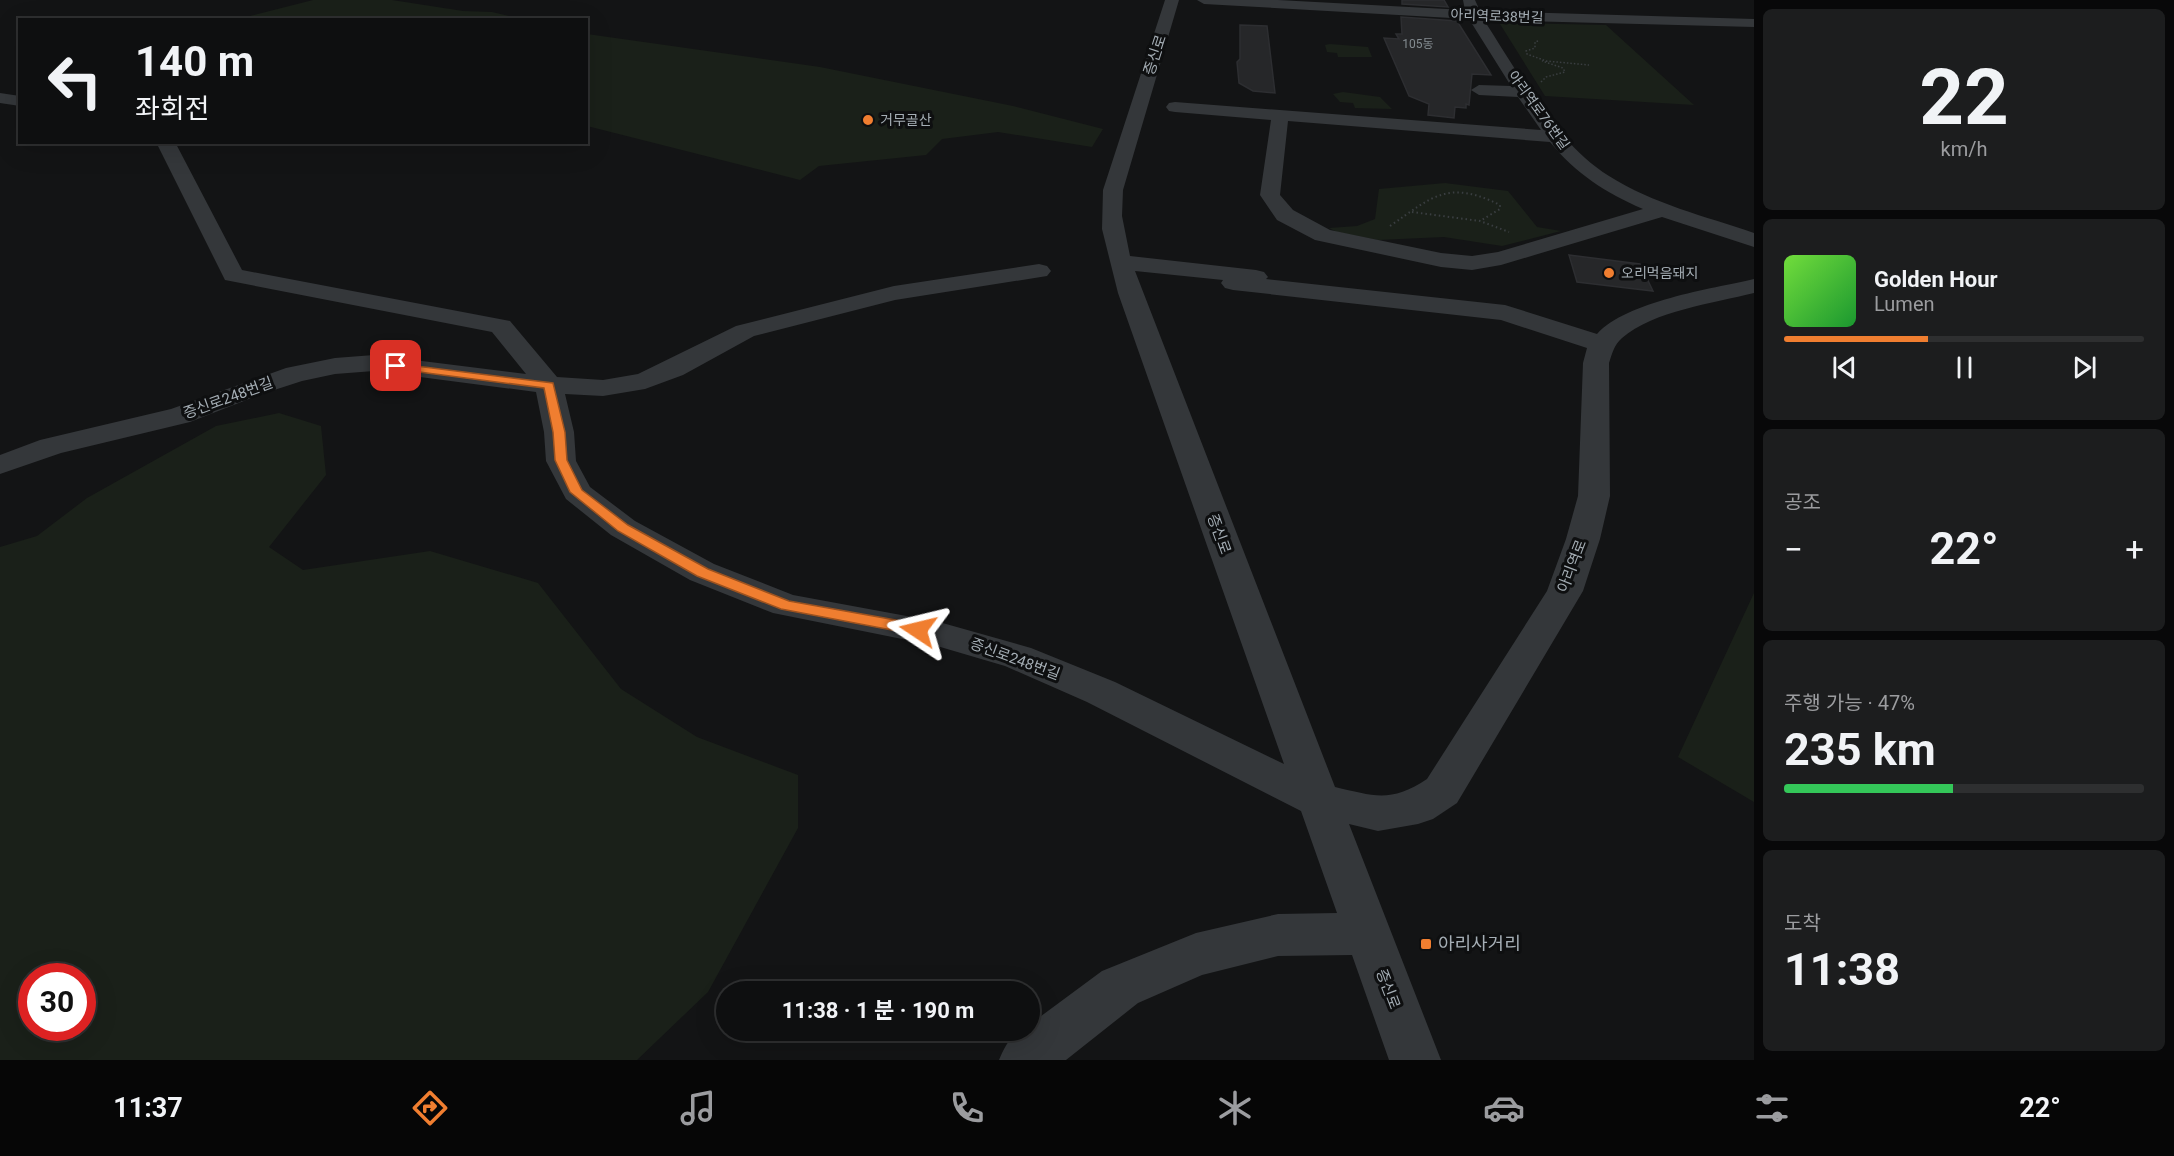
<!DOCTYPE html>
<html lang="ko">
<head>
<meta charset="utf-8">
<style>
  :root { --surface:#0e0f10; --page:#1c1d1e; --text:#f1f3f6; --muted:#9b9c9f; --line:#2e2f30; --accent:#f07e30 }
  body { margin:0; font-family:Roboto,"Noto Sans KR",sans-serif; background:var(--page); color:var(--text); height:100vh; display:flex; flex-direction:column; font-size:22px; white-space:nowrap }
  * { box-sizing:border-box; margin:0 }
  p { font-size:20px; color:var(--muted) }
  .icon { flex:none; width:33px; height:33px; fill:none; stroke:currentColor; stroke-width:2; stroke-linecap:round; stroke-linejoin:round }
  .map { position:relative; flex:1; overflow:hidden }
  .drawer { display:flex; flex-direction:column; gap:9px; padding:9px; background:#080809; width:420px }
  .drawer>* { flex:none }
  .guide { position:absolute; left:18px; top:18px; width:570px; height:126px; border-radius:0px; box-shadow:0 6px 24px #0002,0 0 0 2px var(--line); background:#0e0f10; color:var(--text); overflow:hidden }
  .speed { position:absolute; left:18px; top:963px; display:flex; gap:12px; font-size:30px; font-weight:700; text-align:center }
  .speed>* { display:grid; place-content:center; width:78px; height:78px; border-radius:50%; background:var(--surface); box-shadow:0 6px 24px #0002,0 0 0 2px var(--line); line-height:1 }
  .speed .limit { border:9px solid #d22; background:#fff; color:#111 }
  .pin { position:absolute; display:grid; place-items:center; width:51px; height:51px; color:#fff; margin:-26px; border-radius:12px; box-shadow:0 3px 9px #0006 }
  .me { position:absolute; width:66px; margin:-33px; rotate:280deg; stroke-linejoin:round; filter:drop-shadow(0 0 4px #0008) }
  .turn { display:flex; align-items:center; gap:21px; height:126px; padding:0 18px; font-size:27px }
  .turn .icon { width:78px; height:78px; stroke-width:2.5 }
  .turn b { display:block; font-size:42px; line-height:51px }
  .big { font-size:45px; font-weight:700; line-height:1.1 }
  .drawer .card { flex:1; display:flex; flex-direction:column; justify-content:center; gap:9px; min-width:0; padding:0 21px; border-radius:9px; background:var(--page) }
  .drawer .dial { align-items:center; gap:0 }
  .dial b { font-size:78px; line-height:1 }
  .song { display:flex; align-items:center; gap:18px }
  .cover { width:72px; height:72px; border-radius:9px; background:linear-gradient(135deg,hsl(100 70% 55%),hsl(130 70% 35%)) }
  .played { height:6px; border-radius:3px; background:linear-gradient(90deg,var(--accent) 40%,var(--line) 40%) }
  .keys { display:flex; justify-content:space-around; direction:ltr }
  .heat { display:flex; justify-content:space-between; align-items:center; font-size:33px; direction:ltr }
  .charge { height:9px; border-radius:4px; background:linear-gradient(90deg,#34c759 47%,var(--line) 0) }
  .trip { position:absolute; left:716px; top:981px; width:324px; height:60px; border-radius:30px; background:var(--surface); box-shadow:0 6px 24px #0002,0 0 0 2px var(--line); font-weight:700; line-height:60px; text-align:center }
  .tabs { display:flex; height:96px; justify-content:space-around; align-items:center; background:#060606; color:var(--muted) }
  .tabs .icon { width:42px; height:42px }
  .tabs .current { color:var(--accent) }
  .tabs b { font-size:27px; color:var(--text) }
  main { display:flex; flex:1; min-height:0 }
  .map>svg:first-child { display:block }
  .green { fill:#1a2019; fill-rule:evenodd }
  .building { fill:#262729; stroke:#2d2e31; stroke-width:1.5 }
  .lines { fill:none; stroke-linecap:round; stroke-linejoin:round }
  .path-far1 { stroke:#3a3e41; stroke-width:1.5; stroke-dasharray:1.5 2; stroke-linecap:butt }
  .path { stroke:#3a3e41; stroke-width:2; stroke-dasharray:1.5 3; stroke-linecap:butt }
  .minor { fill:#34373a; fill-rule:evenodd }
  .route { fill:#f07e30; stroke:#9c521f; stroke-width:1.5 }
  .poi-dot { fill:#f07e30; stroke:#0e0f10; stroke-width:2 }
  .labels { text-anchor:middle; stroke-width:6; stroke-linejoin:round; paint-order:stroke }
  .number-label { font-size:12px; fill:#848c91 }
  .far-street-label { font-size:14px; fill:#a5aeb5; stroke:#0e0f10 }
  .far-poi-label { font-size:14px; fill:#a5aeb5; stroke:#0e0f10; text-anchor:start }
  .street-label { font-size:15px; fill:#a5aeb5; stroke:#0e0f10 }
  .near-poi-label { font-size:18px; fill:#a5aeb5; stroke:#0e0f10; text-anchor:start }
</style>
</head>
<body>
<main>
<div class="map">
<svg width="1754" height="1060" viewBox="0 0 1754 1060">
  <rect width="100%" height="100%" fill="#131415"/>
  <path class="green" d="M313,0h79l71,11 29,1 30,7 -271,1 -1,-4z
    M1508,23l98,2 88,80 -149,-9 -45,-72z
    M587,34l233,33 193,39 90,23 -11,18 -94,-15 -56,7 -16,16 -107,11 -19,14 -213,-54z
    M1330,44l38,3 4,10h-34l-1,-4 -10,-1 -2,-7z
    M1343,92l37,5 12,12 -37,-1 -2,-5 -13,-1 -7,-8z
    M1445,183l63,8 29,36 24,4 -59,15 -58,-9 -66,3 -41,-8 -8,-4 28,-2 18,-7 4,-30z
    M279,413l42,13 5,49 -57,72 34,23 127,-19 108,32 83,106 76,48 101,38v53l-90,164 -71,68h-637v-513l37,-11 50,-38 129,-72zM32,976h50v52h-50z
    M1754,593v209l-76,-45z"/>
  <path class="building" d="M1402,0h42l4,7 -46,-3z
    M1401,17l56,4 34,54 -19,-1 -3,31 -3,-1v4l-11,-1 -1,11 -26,-3 1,-11 -20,-8 -25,-58 15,1 -3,-5h6z
    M1240,25l27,1 8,67 -22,-2 -14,-8 -2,-21 3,-3z
    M1569,255l71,9 13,27 -76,-9z"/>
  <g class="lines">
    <path class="path-far1" d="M1538,41l-3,1v6l-9,3 1,3 19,7 43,4
      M1541,82l5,-5 19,-5 -2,-4 -21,-7"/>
    <path class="path" d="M1412,212l68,9 29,11
      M1390,226c42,-29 58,-47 110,-21v4l-20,12"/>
    <path class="minor" d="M1165,0h14l-56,190 -1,26 8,40 126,14 8,2 4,5 -2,2 239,26 92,29c30,-33 114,-45 157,-55v14c-40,10 -101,18 -132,45 -8,7 -10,16 -13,25l1,133 -10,43 -17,52 -126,212 -24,16 -15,5 -40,7 -29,-7 92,236h-52l-37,-105 -74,1 -76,19 -64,28 -72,57h-67c6,-14 13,-30 30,-30v-5l73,-54 94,-38 82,-19 59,-1 -36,-102 -214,-109 -82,-36 -68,-20 -164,-33 -83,-33 -79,-45 -45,-36 -20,-38 -2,-29 -8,-40 -162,-21 -39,3 -33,7 -40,13 -72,28 -129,31 -61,21v-19l40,-15 131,-31 115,-41 49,-10 39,-3 152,19 -34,-42 -267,-52 -69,-138h19l67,128 268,51 47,56 46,3 35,-6 98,-48 158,-40 145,-22 8,2 4,5 -4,5 -152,24 -141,36 -71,39 -38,14 -42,7 -38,-2 9,38 2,29 14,26 45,34 79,43 79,31 146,27 92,26 84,34 169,82 -166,-471 -16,-64 1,-39zM1135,271l88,9 -2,3 4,5 8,2 268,30 86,28 -4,15 -5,133 -12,43 -19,52 -120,188c-36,24 -53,17 -92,8z
      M1197,0h81l187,10 -2,-10h12l5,11 274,8v8l-270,-7c33,51 72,123 125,156 44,28 96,40 145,57v14l-92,-30 -161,48 -29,5 -31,-3 -126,-27 -38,-20 -17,-25 11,-75 -96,-8 -6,-1 -3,-4 3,-4 6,-1 366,28 -23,-33 -39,-2 -8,-5 8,-5 32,1 -42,-67 -265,-15zM1288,121l262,21c26,32 56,51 93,67l-145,43 -26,4 -31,-3 -111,-23 -37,-20 -13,-15z
      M0,93l20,3v10l-20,-3z"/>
  </g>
  <path class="route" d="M392,363l161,20 12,49 2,28 15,30 46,35 80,44 81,32 129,23 7,6 -7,5 -137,-26 -84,-33 -79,-45 -48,-39 -15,-32 -2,-28 -9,-44 -148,-19 -6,-3z"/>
  <g class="poi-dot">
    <circle cx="868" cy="120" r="6"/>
    <circle cx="1609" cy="273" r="6"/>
    <rect x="1420" y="938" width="12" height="12" rx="3"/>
  </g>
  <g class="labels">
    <g class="number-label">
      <text x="1418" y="48">105동</text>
    </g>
    <g class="far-street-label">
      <text transform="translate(1497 16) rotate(2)" y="5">아리역로38번길</text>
      <text transform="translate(1539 110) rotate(54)" y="5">아리역로76번길</text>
    </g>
    <g class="far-poi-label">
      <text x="880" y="125">거무골산</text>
      <text x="1621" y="278">오리먹음돼지</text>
    </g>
    <g class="street-label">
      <text transform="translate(1155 55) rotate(-72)" y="5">증신로</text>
      <text transform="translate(228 398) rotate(-20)" y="5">증신로248번길</text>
      <text transform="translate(1219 534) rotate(70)" y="5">증신로</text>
      <text transform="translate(1572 566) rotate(-69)" y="5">아리역로</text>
      <text transform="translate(1015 659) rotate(20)" y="5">증신로248번길</text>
      <text transform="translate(1388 989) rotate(69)" y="5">증신로</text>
    </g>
    <g class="near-poi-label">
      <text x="1438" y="950">아리사거리</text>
    </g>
  </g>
</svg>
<div class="speed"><div class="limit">30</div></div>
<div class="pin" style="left:396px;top:366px;background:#d93025"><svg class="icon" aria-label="arrive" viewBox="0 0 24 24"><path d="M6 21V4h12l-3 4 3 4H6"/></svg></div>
<svg class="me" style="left:918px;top:630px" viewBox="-20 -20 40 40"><path d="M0-17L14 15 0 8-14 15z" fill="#f07e30" stroke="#fff" stroke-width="4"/></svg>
<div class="trip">11:38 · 1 분 · 190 m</div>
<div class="guide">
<div class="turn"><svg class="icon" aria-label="left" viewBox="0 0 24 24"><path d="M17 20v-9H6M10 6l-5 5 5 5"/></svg><div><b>140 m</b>좌회전</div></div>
</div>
</div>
<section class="drawer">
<div class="card dial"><b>22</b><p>km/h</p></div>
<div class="card">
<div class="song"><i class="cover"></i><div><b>Golden Hour</b><p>Lumen</p></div></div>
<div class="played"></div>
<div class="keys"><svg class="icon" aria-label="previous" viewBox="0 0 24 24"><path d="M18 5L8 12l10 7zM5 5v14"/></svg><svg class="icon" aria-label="pause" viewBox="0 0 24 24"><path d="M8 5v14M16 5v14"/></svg><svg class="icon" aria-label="next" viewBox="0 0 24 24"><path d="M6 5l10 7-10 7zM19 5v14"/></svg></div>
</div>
<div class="card"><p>공조</p>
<div class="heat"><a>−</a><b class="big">22°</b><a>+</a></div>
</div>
<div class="card"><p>주행 가능 · 47%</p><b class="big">235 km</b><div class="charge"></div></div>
<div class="card"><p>도착</p><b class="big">11:38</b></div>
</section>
</main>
<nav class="tabs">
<b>11:37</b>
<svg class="icon current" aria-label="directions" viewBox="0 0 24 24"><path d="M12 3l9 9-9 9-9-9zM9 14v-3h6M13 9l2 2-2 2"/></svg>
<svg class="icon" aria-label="music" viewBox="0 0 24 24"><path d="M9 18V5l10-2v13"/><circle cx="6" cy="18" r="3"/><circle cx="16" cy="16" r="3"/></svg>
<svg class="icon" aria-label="phone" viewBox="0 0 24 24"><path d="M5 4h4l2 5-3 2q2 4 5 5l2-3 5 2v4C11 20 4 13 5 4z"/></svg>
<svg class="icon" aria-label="climate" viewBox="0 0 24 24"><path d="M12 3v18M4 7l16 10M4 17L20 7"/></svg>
<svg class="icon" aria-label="car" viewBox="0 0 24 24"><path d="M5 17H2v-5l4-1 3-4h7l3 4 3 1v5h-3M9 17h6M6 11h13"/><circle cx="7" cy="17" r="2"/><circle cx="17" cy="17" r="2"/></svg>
<svg class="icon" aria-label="filters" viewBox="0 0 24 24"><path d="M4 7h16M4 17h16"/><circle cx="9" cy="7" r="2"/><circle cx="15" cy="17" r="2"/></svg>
<b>22°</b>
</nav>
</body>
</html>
